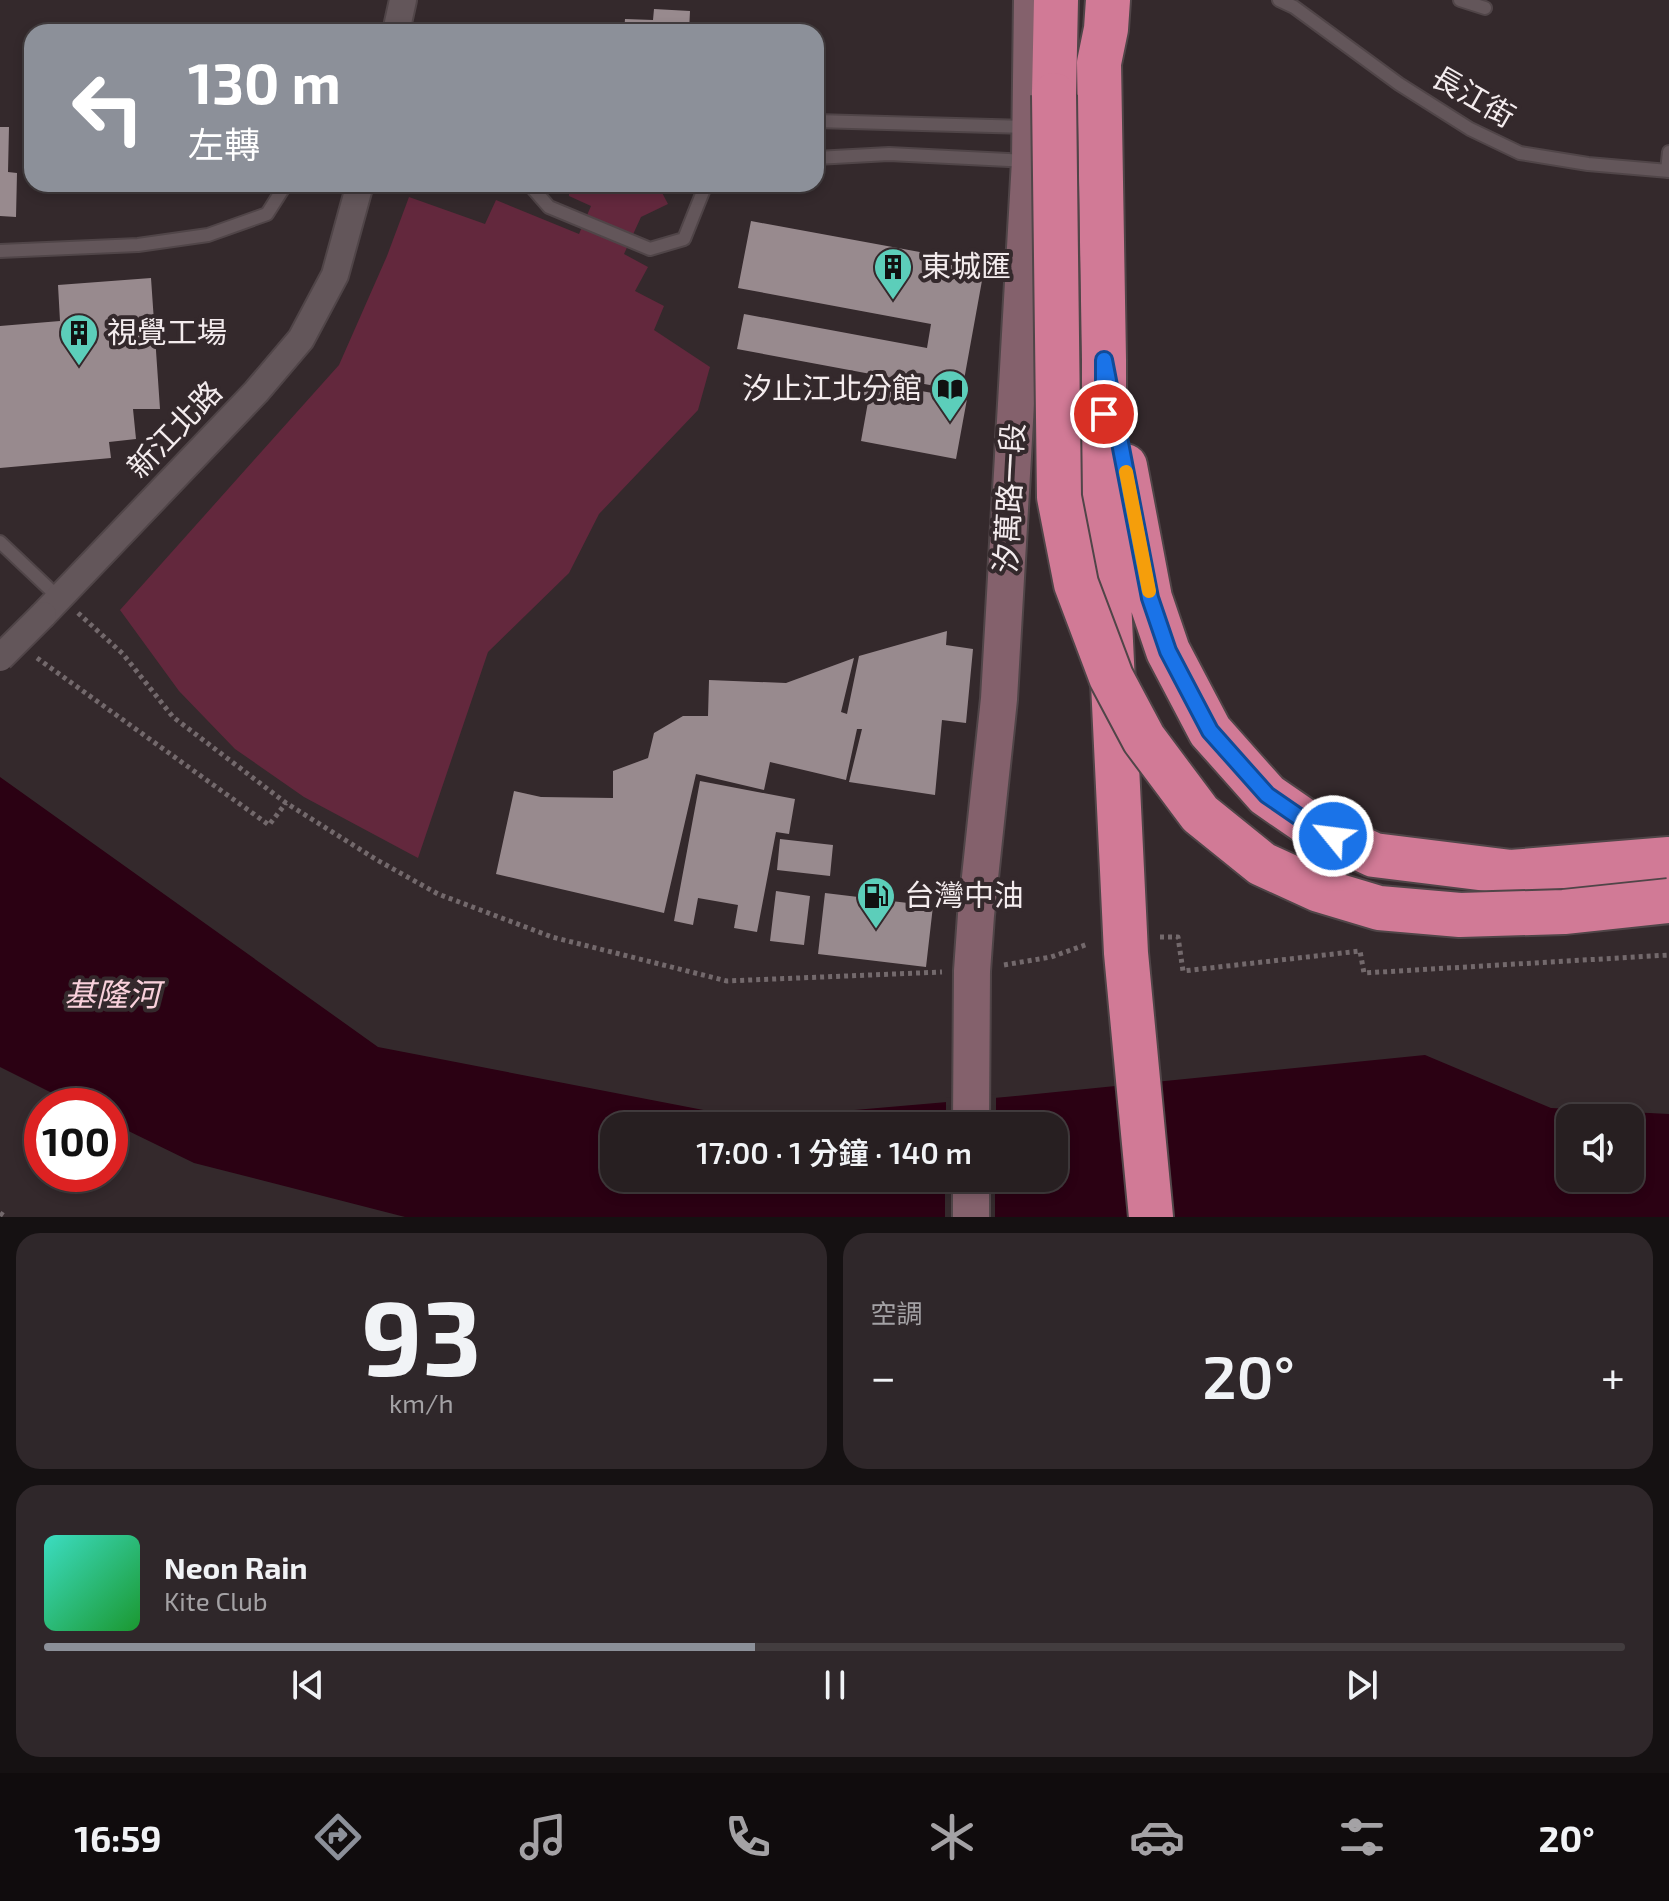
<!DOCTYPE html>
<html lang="zh-TW">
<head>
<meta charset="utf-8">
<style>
  :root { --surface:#271f21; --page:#2f272a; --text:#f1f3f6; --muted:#a4a2a5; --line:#433d3f; --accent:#8c9099 }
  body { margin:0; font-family:"Exo 2","Noto Sans TC",sans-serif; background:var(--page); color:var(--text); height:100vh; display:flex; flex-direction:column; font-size:30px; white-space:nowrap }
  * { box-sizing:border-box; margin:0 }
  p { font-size:26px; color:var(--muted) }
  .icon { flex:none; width:44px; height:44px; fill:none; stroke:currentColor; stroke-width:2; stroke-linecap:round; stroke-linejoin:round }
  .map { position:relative; height:1217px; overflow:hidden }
  .sheet { display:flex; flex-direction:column; gap:16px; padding:16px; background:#151112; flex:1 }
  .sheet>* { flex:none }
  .hud { position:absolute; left:24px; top:24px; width:800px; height:168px; border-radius:24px; box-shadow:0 4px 12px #0003,0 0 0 2px var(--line); background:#8c9099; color:#fff; overflow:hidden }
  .buttons { position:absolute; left:1556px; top:1104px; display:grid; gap:16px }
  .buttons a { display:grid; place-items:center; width:88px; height:88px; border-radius:16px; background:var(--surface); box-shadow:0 4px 12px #0003,0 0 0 2px var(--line); font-size:40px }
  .speed { position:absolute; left:24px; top:1088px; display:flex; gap:16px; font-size:40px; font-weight:700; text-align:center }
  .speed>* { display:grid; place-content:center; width:104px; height:104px; border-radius:50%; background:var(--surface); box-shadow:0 4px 12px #0003,0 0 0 2px var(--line); line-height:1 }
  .speed .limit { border:12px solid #d22; background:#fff; color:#111 }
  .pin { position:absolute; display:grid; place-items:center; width:68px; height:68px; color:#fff; margin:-34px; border:4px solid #fff; border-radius:50%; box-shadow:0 2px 8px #0007 }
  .me { position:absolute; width:88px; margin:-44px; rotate:299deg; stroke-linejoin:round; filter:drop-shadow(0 0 6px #0008) }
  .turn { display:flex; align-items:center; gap:28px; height:168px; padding:0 32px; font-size:36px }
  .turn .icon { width:104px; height:104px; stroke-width:2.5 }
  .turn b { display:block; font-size:56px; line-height:68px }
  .big { font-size:60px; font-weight:600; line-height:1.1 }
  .sheet .tile { flex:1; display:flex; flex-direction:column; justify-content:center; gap:12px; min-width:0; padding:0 28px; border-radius:24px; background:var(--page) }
  .sheet .dial { align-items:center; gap:0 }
  .dial b { font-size:104px; line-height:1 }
  .song { display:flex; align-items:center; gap:24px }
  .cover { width:96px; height:96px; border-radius:12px; background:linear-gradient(135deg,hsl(170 70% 55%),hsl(130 70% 35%)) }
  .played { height:8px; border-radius:4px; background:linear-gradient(90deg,var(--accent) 45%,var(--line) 45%) }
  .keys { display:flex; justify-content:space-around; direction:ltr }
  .heat { display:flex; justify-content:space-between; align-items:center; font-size:44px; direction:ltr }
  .sheet .tiles { flex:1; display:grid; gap:16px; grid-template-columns:1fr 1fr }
  .tile:last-child { grid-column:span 2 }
  .trip { position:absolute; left:600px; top:1112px; width:468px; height:80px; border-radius:24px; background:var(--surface); box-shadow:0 4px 12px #0003,0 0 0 2px var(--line); font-weight:600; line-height:80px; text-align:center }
  .menu { display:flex; height:128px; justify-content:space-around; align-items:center; background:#100c0d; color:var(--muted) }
  .menu .icon { width:56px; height:56px }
  .menu .on { color:var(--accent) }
  .menu b { font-size:36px; color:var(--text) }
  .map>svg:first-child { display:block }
  .green { fill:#63283d }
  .water { fill:#2b0113; fill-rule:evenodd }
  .pier { fill:#34292c }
  .building { fill:#988a8e }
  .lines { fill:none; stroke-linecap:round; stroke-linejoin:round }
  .lane-casing { stroke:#504548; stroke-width:16 }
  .street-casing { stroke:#504548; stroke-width:30 }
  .secondary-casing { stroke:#504548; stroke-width:40 }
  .highway-casing { stroke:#504548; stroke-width:48 }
  .path { stroke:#73696c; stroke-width:5; stroke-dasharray:4 4; stroke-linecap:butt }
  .lane { stroke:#63565a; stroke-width:12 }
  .street { stroke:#63565a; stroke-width:26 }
  .secondary { stroke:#84616c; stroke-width:36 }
  .highway { stroke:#d17a96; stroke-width:44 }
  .street-bridge-casing { stroke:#504548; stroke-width:30; stroke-linecap:butt }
  .highway-bridge-casing { stroke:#504548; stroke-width:48; stroke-linecap:butt }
  .street-bridge { stroke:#63565a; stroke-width:26 }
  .highway-bridge { stroke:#d17a96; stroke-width:44 }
  .route-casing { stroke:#114b97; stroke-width:20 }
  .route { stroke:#1a73e8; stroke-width:14 }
  .slow { stroke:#f59e0b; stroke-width:14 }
  .labels { text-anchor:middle; stroke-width:8; stroke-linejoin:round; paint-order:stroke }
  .street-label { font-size:30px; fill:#f3ebed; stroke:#34292c }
  .poi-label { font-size:30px; fill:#f3ebed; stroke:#34292c; text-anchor:start }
  .water-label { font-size:32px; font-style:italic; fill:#f9d0db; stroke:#34292c }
</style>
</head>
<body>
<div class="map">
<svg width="1669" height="1217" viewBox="0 0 1669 1217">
  <rect width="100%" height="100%" fill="#34292c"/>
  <path class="green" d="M579,184h60l20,3 9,17 -27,13 -17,37 24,13 -13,24 29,15 -10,24 56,37 -12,43 -99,104 -30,59 -81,79 -70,206 -114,-61 -69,-48 -56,-58 -59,-81 219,-245 48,-109 22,-59 76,27 11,-24 83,34 12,-28 -22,-10v-10z"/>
  <path class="water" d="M0,777l378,270 372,72 255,-22 420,-42 126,53 118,6v103h-1264l-211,-54 -84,-41v-16h-32l-78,-39zM1570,1118h60v60h-60zM614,1126h440v52h-440z"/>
  <path class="pier" d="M996,1094v32h-50v-28z
    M945,1178h50v39h-50z"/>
  <path class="building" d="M654,9l36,2 -1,21h-65l1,-13 28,1z
    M0,127h9l-1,45 9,1 -1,44 -16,-1z
    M751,221l234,43 -23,127 -225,-42 7,-35 183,34 4,-24 -193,-36z
    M151,278l9,131h-27l3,30 -27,3 2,16 -111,10v-142l60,-5 -2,-36z
    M841,377l126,22 -11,60 -95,-18 7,-39 -30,-6z
    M947,631l-1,14 27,4 -7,74 -24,-3 -7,75 -86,-13 13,-53h-5l-11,51 -76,-18 -6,28 -68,-16 -32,139 -168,-39 18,-83 27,6 72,1v-27l35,-13 6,-25 29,-17h25l1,-36 77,3 68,-25 -13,54 6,2 12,-58z
    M700,781l95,18 -6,35 -13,-2 -19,100 -23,-4 4,-23 -40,-7 -5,27 -19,-4z
    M780,839l53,6 -3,31 -53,-6z
    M776,891l34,5 -6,49 -34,-4z
    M825,893l108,13 -7,61 -108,-13z"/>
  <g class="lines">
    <defs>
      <path id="lane" d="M1279,0l15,7 105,77 71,45 50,24 68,11 81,7
        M1460,0l25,8
        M816,121l213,6
        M816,158l73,-4 137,7
        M1667,171l2,-19
        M529,184l20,23 101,42 34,-10 22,-55
        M0,251l138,-6 70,-10 59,-21 19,-30
        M0,542l59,56"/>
      <path id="street" d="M396,32l7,-32
        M43,615l213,-223 45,-53 34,-64 25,-91"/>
      <path id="secondary" d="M971,1126l1,-155 4,-56 23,-216 31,-538 2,-161
        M971,1217v-39"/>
      <path id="highway" d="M1108,0l-2,29 -7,34 5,297v136l22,457 25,264
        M1054,95l2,-95
        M1125,466l25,132 18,53 42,80 57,64 45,31 62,29 137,17 158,-13"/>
    </defs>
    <use href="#lane" class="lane-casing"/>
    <use href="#street" class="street-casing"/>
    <use href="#secondary" class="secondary-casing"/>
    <use href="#highway" class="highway-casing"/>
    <path class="path" d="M78,613l45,41 50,63 113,86 91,57 61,34 114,43 175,44 215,-9
      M37,658l232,167 17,-22
      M1160,937h18l5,34 177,-20 4,22 305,-18
      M1004,965l47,-8 37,-13
      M0,1213l6,4"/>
    <use href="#lane" class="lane"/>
    <use href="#street" class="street"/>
    <use href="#secondary" class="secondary"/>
    <use href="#highway" class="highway"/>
    <defs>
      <path id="street-bridge" d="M0,658l43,-43"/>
      <path id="highway-bridge" d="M1054,95l5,402 17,87 35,93 33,62 56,75 62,50 57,26 60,18 81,7 104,-3 105,-11"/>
    </defs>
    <use href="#street-bridge" class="street-bridge-casing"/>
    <use href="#highway-bridge" class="highway-bridge-casing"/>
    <use href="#street-bridge" class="street-bridge"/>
    <use href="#highway-bridge" class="highway-bridge"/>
  </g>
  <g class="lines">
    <defs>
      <path id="route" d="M1104,414v-54l46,238 18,53 42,80 57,64 45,31 21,10"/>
    </defs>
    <use href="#route" class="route-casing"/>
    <use href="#route" class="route"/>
    <path class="slow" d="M1126,472l23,119"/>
  </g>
  <defs>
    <symbol id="building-pin" viewBox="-11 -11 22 30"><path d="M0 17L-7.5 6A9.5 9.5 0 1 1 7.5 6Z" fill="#5cceba" stroke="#34292c"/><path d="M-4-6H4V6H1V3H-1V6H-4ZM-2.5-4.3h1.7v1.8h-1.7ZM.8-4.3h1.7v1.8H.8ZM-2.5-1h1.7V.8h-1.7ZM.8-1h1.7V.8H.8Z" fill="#111"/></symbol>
    <symbol id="library-pin" viewBox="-11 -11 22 30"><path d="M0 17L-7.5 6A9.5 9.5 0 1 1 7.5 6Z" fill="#5cceba" stroke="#34292c"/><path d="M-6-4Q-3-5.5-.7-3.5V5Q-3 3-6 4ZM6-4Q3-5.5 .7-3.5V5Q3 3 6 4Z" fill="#111"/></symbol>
    <symbol id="fuel-pin" viewBox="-11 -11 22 30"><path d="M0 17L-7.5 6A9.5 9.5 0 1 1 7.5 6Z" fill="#5cceba" stroke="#34292c"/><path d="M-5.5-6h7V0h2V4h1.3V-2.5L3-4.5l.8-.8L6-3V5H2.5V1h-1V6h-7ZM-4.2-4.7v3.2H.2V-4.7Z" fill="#111"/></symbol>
  </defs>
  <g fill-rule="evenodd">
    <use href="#building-pin" x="871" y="245" width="44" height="60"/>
    <use href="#building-pin" x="57" y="311" width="44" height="60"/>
    <use href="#library-pin" x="928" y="367" width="44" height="60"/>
    <use href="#fuel-pin" x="854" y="874" width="44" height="60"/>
  </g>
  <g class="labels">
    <g class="street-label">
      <text transform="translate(1473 97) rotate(30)" y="10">長江街</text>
      <text transform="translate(175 430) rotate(-46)" y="10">新江北路</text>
      <text transform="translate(1010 498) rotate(-87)" y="10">汐萬路一段</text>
    </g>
    <g class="poi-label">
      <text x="921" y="277">東城匯</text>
      <text x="107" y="343">視覺工場</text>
      <text x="922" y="399" text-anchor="end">汐止江北分館</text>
      <text x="904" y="906">台灣中油</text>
    </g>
    <g class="water-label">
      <text x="112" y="1006">基隆河</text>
    </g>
  </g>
</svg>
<div class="buttons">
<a><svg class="icon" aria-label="sound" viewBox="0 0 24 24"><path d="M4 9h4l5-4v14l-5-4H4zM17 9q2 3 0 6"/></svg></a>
</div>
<div class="speed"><div class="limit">100</div></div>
<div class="pin" style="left:1104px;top:414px;background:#d93025"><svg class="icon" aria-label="arrive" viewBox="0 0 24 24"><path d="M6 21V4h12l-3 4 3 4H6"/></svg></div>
<svg class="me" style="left:1333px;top:836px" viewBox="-20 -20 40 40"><circle r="17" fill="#1a73e8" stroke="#fff" stroke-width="3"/><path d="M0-11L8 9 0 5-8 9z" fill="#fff"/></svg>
<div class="trip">17:00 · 1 分鐘 · 140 m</div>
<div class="hud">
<div class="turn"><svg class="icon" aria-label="left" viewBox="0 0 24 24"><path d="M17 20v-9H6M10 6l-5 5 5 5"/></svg><div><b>130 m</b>左轉</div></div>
</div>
</div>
<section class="sheet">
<div class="tiles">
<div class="tile dial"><b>93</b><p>km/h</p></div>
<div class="tile"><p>空調</p>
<div class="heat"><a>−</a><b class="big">20°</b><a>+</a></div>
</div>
<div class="tile">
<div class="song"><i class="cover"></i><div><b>Neon Rain</b><p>Kite Club</p></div></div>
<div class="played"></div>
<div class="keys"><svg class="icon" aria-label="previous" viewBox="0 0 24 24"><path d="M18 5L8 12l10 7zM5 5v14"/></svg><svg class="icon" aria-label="pause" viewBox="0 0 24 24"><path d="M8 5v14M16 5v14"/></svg><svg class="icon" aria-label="next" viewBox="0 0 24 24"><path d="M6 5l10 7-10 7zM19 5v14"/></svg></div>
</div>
</div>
</section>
<nav class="menu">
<b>16:59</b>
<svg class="icon on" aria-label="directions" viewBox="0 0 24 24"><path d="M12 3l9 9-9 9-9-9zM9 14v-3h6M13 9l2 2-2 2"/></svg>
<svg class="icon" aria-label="music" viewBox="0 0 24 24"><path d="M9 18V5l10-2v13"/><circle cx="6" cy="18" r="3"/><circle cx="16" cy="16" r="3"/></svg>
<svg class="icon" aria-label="phone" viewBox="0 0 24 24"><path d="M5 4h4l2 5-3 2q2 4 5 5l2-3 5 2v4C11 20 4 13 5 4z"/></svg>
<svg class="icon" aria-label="climate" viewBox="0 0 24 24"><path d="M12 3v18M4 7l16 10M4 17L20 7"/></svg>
<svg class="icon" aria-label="car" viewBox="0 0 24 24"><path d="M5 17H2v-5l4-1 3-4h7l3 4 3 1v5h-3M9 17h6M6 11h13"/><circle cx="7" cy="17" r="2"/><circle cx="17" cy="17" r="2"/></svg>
<svg class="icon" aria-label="filters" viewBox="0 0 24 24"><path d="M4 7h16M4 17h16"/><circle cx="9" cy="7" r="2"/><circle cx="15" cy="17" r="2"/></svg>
<b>20°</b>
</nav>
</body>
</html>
